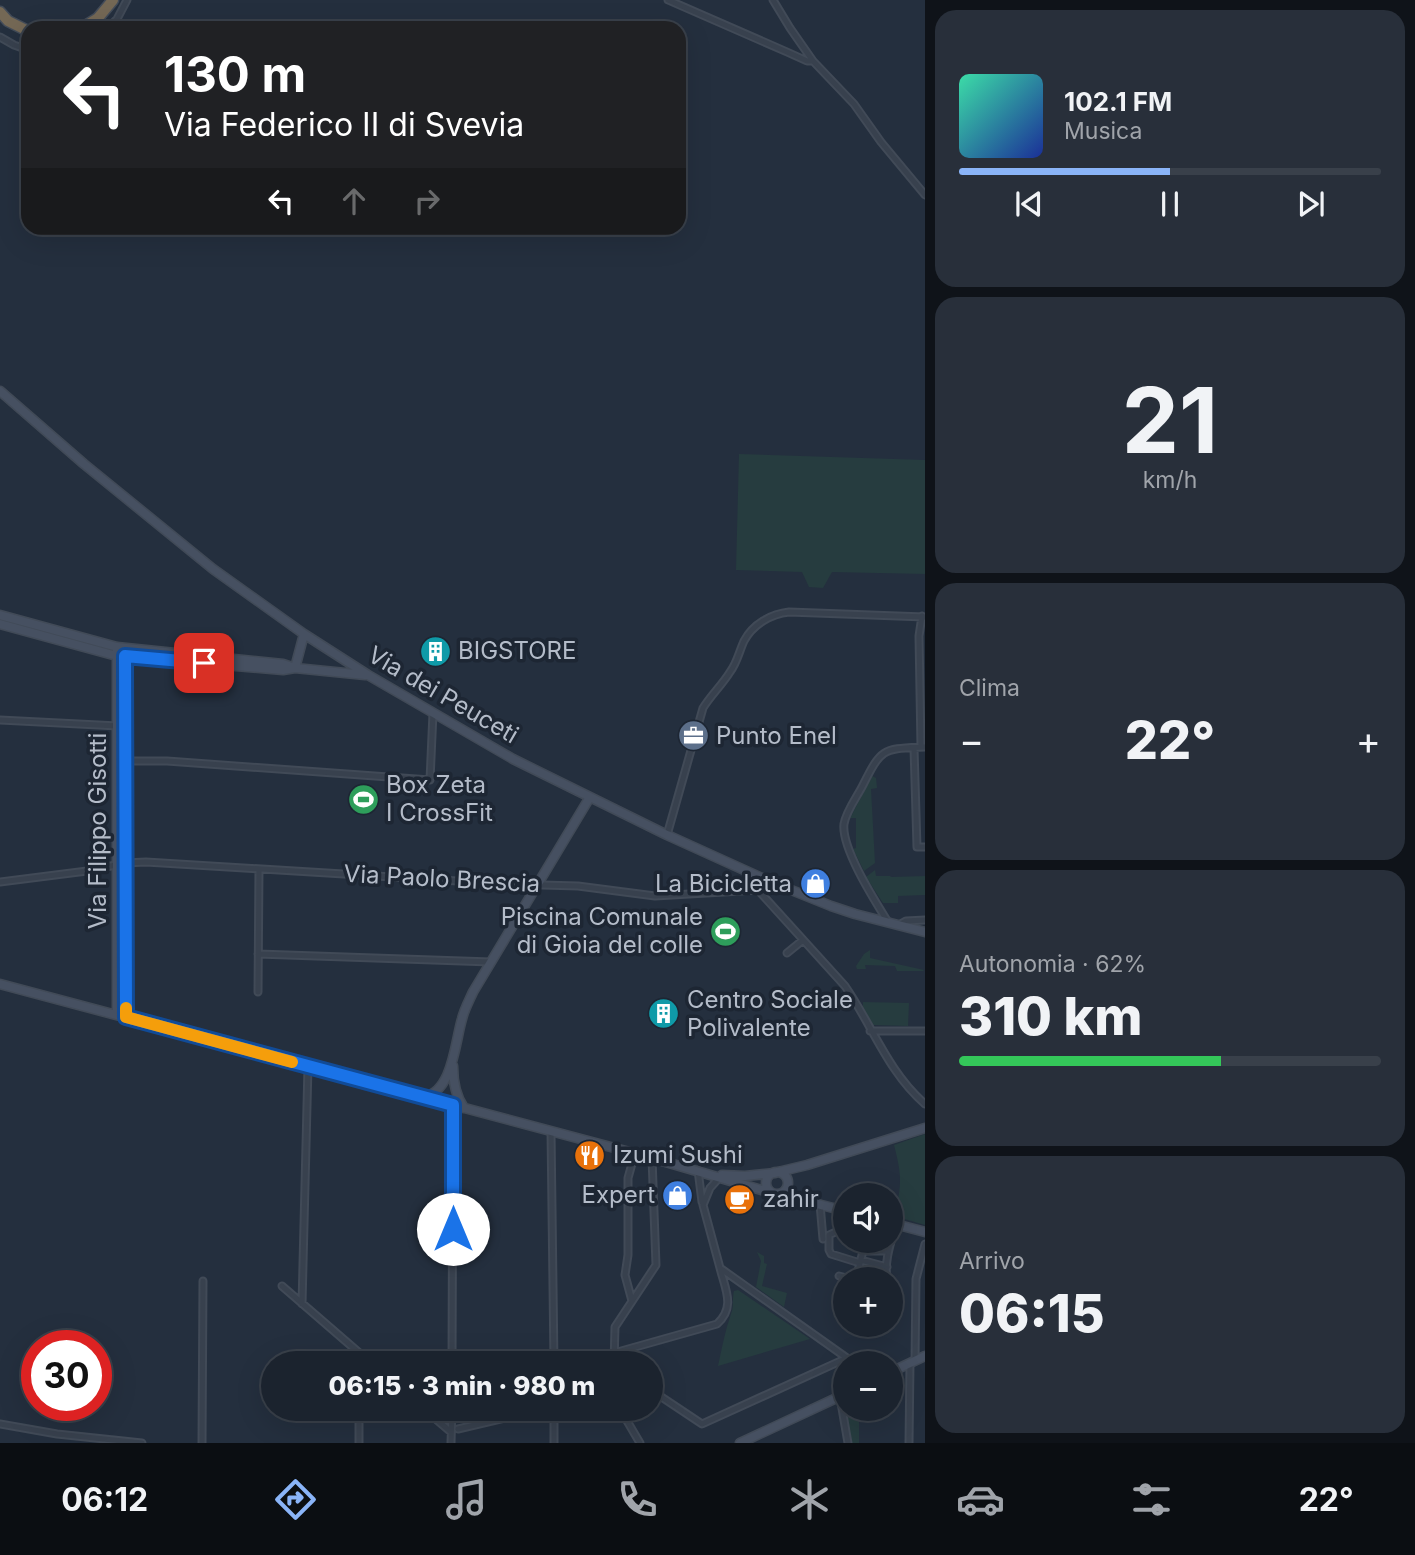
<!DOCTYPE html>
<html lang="it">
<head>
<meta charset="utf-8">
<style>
  :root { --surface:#1b232e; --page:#282f3a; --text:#f1f3f6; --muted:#a0a4aa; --line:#39404a; --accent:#8ab4f8 }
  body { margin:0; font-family:Inter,sans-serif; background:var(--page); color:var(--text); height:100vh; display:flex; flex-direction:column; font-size:26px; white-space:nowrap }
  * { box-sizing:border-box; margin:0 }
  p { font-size:23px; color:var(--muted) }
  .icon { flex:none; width:38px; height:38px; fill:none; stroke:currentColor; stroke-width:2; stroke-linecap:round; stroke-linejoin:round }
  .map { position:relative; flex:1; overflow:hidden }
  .sheet { display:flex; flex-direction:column; gap:10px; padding:10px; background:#0f1319; width:490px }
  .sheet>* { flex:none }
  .top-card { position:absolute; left:21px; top:21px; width:665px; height:214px; border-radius:21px; box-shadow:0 7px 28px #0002,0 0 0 2px var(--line); background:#202124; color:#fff; overflow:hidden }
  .buttons { position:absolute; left:833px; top:1183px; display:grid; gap:14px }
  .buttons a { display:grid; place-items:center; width:70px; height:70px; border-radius:50%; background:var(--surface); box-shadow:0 7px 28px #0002,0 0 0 2px var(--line); font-size:35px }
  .speed { position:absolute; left:21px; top:1330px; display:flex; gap:14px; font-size:35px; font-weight:700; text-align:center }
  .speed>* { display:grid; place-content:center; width:91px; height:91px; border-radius:50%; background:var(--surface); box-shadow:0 7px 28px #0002,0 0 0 2px var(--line); line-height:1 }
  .speed .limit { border:10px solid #d22; background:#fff; color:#111 }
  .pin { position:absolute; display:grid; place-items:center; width:60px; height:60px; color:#fff; margin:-30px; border-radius:14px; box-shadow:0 4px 10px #0006 }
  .me { position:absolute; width:77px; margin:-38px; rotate:0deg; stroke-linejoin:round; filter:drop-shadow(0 0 5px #0008) }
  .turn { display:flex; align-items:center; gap:24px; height:147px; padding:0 28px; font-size:32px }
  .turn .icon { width:91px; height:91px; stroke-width:2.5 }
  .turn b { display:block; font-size:49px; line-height:60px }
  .lanes { display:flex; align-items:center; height:66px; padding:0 28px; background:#0003; justify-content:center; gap:35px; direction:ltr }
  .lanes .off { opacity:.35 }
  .big { font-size:52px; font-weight:800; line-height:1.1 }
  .sheet .tile { flex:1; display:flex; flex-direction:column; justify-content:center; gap:10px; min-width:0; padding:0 24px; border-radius:21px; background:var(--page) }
  .sheet .dial { align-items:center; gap:0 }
  .dial b { font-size:91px; line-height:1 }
  .song { display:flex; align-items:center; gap:21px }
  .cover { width:84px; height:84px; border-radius:10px; background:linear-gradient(135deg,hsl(160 70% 55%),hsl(230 70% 35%)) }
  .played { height:7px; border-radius:4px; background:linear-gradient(90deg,var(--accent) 50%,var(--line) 50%) }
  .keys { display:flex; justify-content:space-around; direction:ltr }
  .heat { display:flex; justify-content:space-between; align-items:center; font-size:38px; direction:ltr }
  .charge { height:10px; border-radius:5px; background:linear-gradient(90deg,#34c759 62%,var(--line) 0) }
  .trip { position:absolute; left:261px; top:1351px; width:402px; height:70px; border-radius:35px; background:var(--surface); box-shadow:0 7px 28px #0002,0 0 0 2px var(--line); font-weight:800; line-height:70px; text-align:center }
  .tabs { display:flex; height:112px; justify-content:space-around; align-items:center; background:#0b0e12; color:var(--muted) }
  .tabs .icon { width:49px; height:49px }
  .tabs .active { color:var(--accent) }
  .tabs b { font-size:32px; color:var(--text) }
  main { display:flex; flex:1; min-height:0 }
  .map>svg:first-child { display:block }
  .green { fill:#263c3f }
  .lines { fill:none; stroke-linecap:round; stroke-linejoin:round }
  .street-casing { stroke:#414a57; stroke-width:9 }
  .secondary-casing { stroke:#414a57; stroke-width:11 }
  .highway-casing { stroke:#434c59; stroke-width:13 }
  .street { stroke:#38414e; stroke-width:5 }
  .secondary { stroke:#465061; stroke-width:8 }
  .highway { stroke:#746855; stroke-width:10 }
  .route-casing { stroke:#114b97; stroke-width:18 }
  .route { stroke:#1a73e8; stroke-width:12 }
  .slow { stroke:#f59e0b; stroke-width:12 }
  .labels { text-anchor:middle; stroke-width:7; stroke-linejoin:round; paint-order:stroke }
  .poi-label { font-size:24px; fill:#b4bcc9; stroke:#1d2633; text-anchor:start }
  .street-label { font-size:24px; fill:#b4bcc9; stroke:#1d2633 }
</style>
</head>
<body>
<main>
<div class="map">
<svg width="925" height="1443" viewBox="0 0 925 1443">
  <rect width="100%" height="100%" fill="#242f3e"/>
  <path class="green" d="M739,454l186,6v114l-93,-2 -9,16 -14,-1 -7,-15 -66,-2z
    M872,776l4,2 1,10 -6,1 4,74 -11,8 -11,-22 3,-1v-30h-6z
    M875,870l1,6h14l1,1 34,-1v19l-27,1v7h-15l-17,-26z
    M870,950v8l54,12 -1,1h-26l-2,-5 -30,-1 1,4h-9l-1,-3 8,-12z
    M863,1002l46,1 -1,23 -35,-1 -10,-18z
    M925,1134v91l-31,-9c8,-31 8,-40 0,-71z
    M757,1252l7,4v7l3,1 -5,22 25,7 -3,14 -28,-20 5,-26z
    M738,1290l3,2 69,47 -92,27c4,-18 7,-35 13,-52 3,-7 1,-16 3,-23z
    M845,1400v9h14v34h-8l-8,-42z"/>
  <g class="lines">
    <defs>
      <path id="street" d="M668,0l119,52 20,9h6l41,43 27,38 44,53
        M773,0l17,28 23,33
        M108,28l9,-9 10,-19
        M0,37l14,8 14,5
        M0,720l118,6
        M921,747l-2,-111 3,-20
        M914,748l3,99h8
        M123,761h44l263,19 3,-67
        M667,835l36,-127c8,-13 19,-23 27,-36 7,-9 9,-20 14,-31 9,-17 27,-27 45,-29l136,5
        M764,879l-6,11 87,96c27,39 43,86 80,118
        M0,882l87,-11 38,-8 21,-1 360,22 72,2 77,10 103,-6
        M888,922c-13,-21 -47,-74 -44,-98 2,-13 13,-27 19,-39 19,-38 20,-36 62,-38
        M899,925l7,-4 19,-1
        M787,953l16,-13
        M258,954l233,8
        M258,992l1,-123
        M870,1031h55
        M551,1131l3,232
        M698,1170l4,32
        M719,1178l-9,10 -7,17 17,63 127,90 3,5
        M820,1204l3,35
        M845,1219l-3,10 -13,6v15l2,4 29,9
        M861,1260l26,7
        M839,1276l12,3
        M856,1279l7,-28h25
        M887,1279c-3,-18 4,-37 9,-55
        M282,1286l89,77
        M632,1301l-7,-26 3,-20v-77l7,-25
        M302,1304l6,-238
        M614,1353l103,-29c19,-17 8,-35 3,-56
        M915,1361l1,-82 9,-35
        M452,1363l1,-258
        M614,1363l1,-36 41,-62 -4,-107
        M651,1390l51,34 145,-66
        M840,1397l8,46
        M359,1409v34
        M424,1409l27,23
        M554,1409v34
        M620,1409l20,34
        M0,1424l57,10 85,9
        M458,1429l86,-20
        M202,1443l1,-162
        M451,1443l1,-34
        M909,1443l1,-80"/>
      <path id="secondary" d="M0,391l84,73 129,105 91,65 64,41 145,84 154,76 97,44 67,27 24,8 70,18
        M0,615l117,32 166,17 9,3
        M0,624l117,32 166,14 12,-2 70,7
        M117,647v368
        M125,648l1,370
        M295,668l9,-34
        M0,984l652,174 120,35
        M453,1066c0,15 2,29 11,42
        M424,1097c29,-6 31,-55 38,-78 2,-9 7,-18 11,-27l117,-195
        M778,1172l29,-7 118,-37
        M766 1183a11 11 0 1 1 22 0a11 11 0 1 1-22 0Z
        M722,1175l23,1 30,-3
        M778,1194l67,17
        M891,1223l34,9
        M891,1372l34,-16
        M740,1443l105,-49"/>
      <path id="highway" d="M0,12l8,9 20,10
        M82,28l16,-10 15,-18"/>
    </defs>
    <use href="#street" class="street-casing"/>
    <use href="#secondary" class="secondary-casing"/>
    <use href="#highway" class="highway-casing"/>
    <use href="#street" class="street"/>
    <use href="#secondary" class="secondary"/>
    <use href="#highway" class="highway"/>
  </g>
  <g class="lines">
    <defs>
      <path id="route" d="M204,663l-79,-7 1,361 327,88v124"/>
    </defs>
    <use href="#route" class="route-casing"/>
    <use href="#route" class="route"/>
    <path class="slow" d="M126,1008v9l166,45"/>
  </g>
  <defs>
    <symbol id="building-disc" viewBox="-11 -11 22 22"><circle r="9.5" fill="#0f9aa8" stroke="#1d2633"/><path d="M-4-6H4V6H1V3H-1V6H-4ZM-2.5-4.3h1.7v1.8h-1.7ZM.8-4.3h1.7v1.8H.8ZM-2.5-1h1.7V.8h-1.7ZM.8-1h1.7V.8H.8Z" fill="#fff"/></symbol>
    <symbol id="office-disc" viewBox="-11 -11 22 22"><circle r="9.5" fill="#5c6f8a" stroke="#1d2633"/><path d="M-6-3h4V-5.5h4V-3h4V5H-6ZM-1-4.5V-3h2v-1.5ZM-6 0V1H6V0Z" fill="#fff"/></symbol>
    <symbol id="stadium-disc" viewBox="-11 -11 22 22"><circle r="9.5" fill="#2e9e5b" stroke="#1d2633"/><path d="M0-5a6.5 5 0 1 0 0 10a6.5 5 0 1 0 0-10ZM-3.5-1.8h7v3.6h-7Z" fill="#fff"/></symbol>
    <symbol id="shop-disc" viewBox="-11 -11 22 22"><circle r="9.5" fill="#3f7fe0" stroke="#1d2633"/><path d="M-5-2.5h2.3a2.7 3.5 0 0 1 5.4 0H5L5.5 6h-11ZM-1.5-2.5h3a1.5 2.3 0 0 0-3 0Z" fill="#fff"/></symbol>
    <symbol id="restaurant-disc" viewBox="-11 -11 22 22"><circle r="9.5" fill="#e8710a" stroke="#1d2633"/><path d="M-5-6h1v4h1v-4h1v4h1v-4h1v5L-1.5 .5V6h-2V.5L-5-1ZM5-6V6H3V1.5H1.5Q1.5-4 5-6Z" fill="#fff"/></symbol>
    <symbol id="cafe-disc" viewBox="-11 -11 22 22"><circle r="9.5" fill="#e8710a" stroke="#1d2633"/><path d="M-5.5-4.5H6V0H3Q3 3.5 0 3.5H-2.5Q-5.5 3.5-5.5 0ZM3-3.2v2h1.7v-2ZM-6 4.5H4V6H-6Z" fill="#fff"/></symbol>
  </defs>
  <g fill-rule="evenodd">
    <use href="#building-disc" x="418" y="634" width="35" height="35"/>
    <use href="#office-disc" x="676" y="718" width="35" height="35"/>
    <use href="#stadium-disc" x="346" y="782" width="35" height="35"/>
    <use href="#shop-disc" x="798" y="866" width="35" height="35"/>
    <use href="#stadium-disc" x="708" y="914" width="35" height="35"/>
    <use href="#building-disc" x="646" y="996" width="35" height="35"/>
    <use href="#restaurant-disc" x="572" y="1138" width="35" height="35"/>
    <use href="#shop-disc" x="660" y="1178" width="35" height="35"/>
    <use href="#cafe-disc" x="722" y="1182" width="35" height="35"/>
  </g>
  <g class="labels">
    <g class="poi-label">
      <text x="458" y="659">BIGSTORE</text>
      <text x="716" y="744">Punto Enel</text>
      <text x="386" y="793">Box Zeta<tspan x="386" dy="28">I CrossFit</tspan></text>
      <text x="792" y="892" text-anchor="end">La Bicicletta</text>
      <text x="703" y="925" text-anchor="end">Piscina Comunale<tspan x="703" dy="28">di Gioia del colle</tspan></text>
      <text x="687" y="1008">Centro Sociale<tspan x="687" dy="28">Polivalente</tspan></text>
      <text x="613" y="1163">Izumi Sushi</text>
      <text x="655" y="1203" text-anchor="end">Expert</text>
      <text x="763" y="1207">zahir</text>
    </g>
    <g class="street-label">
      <text transform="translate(443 695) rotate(30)" y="8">Via dei Peuceti</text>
      <text transform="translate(98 831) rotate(-90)" y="8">Via Filippo Gisotti</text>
      <text transform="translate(442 879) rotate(3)" y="8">Via Paolo Brescia</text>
    </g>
  </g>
</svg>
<div class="buttons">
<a><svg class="icon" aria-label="sound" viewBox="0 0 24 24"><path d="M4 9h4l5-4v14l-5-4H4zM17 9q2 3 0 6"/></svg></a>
<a>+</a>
<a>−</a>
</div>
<div class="speed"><div class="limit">30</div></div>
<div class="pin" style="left:204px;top:663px;background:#d93025"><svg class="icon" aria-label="arrive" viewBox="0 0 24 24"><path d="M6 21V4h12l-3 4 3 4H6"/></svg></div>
<svg class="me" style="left:453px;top:1229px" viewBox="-20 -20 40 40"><circle r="19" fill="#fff"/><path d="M0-13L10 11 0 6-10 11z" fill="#1a73e8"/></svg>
<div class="trip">06:15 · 3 min · 980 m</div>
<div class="top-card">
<div class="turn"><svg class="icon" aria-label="left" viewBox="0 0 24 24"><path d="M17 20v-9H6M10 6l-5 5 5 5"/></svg><div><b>130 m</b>Via Federico II di Svevia</div></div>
<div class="lanes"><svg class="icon" aria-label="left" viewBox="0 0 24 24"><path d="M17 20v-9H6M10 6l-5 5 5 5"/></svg><svg class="icon off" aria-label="ahead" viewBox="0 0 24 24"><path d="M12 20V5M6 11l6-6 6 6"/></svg><svg class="icon off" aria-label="right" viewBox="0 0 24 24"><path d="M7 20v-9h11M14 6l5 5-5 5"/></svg></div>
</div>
</div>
<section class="sheet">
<div class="tile">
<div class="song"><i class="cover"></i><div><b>102.1 FM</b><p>Musica</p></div></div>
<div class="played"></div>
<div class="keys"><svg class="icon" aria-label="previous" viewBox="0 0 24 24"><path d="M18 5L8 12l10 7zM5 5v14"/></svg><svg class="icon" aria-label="pause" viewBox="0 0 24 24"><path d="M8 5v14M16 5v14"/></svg><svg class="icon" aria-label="next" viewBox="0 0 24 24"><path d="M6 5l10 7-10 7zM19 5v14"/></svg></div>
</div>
<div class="tile dial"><b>21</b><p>km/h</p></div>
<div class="tile"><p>Clima</p>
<div class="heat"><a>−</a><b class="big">22°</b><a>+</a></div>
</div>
<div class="tile"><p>Autonomia · 62%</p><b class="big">310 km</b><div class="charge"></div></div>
<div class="tile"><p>Arrivo</p><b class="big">06:15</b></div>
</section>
</main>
<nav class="tabs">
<b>06:12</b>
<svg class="icon active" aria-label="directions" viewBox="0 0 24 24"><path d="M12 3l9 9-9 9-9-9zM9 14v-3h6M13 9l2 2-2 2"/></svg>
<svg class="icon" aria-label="music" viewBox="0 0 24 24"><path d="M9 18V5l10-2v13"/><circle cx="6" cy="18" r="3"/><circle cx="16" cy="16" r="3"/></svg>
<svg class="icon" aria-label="phone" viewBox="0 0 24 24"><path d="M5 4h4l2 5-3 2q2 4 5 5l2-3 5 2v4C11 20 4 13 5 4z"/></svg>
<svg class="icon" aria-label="climate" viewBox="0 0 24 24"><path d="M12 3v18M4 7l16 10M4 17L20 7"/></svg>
<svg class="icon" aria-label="car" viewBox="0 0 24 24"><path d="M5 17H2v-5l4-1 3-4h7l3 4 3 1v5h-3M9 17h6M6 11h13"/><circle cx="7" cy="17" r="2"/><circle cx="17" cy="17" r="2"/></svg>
<svg class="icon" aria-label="filters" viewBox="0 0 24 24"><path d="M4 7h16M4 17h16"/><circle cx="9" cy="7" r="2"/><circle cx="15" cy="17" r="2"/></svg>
<b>22°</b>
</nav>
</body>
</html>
